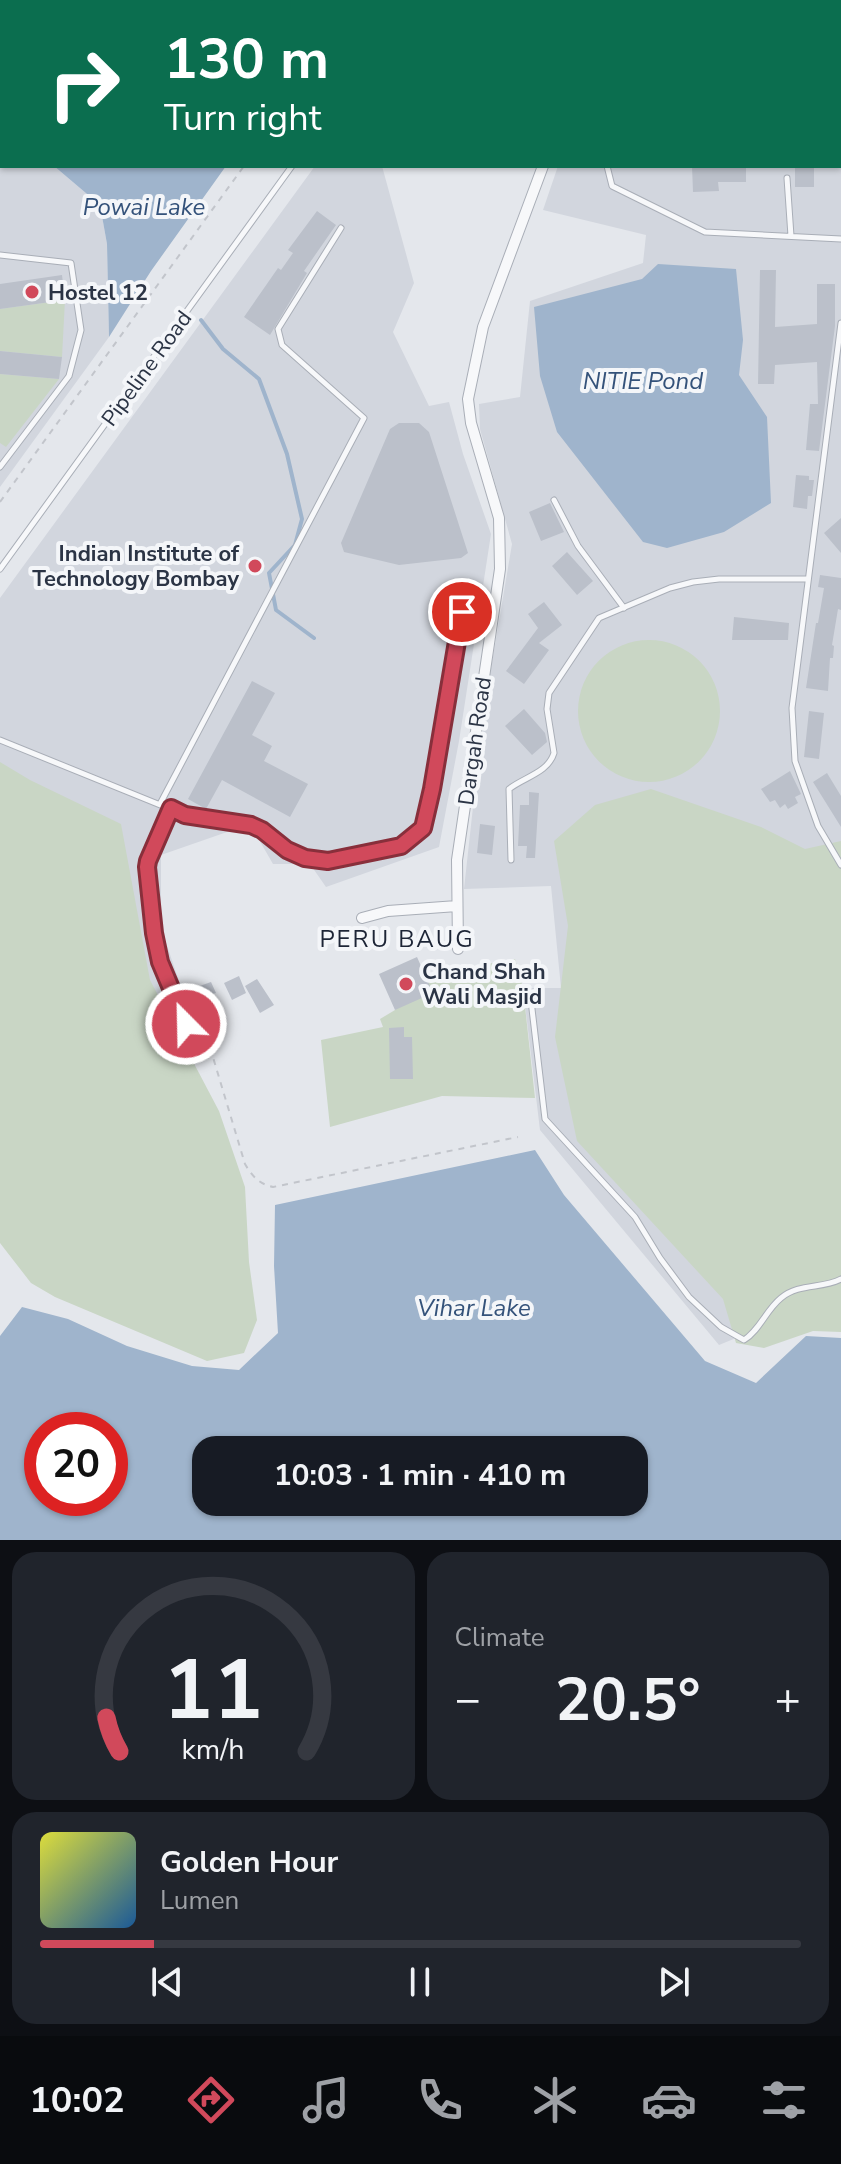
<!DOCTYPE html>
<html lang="en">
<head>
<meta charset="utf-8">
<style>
  :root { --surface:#171b24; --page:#20242c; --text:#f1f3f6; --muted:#9ea1a6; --line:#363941; --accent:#d1495b }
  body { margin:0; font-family:"Nunito Sans",sans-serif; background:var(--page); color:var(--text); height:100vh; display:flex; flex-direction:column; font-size:30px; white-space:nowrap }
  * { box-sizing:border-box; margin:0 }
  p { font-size:26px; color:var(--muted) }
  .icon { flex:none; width:44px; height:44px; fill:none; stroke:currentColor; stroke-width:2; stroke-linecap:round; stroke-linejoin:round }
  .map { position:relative; height:1540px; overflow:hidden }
  .sheet { display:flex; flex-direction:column; gap:12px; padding:12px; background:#0d0f14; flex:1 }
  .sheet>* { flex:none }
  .banner { position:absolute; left:0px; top:0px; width:842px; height:168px; box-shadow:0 2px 6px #0004; background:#0b6e4f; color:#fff; overflow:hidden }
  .speed { position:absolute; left:24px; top:1412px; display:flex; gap:16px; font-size:40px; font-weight:700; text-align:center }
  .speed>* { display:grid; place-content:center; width:104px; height:104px; border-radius:50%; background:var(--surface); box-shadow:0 2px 6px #0004; line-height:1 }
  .speed .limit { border:12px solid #d22; background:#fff; color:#111 }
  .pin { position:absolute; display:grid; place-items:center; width:68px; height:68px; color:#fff; margin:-34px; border:4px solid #fff; border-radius:50%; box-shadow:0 2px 8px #0007 }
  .me { position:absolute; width:88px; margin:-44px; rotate:337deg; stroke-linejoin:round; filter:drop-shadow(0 0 6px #0008) }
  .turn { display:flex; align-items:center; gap:28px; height:168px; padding:0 32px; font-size:36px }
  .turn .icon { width:104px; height:104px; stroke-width:2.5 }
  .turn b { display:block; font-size:56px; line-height:68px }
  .big { font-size:60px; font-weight:700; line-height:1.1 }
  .sheet .tile { flex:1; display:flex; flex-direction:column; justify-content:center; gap:12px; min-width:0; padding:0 28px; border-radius:24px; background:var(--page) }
  .sheet .dial { align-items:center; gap:0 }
  .dial svg { height:208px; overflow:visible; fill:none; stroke:var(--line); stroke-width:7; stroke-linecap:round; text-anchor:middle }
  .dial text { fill:var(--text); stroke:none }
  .song { display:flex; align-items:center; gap:24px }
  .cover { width:96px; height:96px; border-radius:12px; background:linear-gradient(135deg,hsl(60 70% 55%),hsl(210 70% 35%)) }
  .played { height:8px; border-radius:4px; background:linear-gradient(90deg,var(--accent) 15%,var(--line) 15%) }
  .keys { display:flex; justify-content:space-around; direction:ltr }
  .heat { display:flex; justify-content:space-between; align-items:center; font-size:44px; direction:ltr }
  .sheet .tiles { flex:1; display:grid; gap:12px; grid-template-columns:1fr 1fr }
  .tile:last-child { grid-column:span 2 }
  .trip { position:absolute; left:192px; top:1436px; width:456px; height:80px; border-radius:24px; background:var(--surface); box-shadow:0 2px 6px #0004; font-weight:700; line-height:80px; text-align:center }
  .tabs { display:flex; height:128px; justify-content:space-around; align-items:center; background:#090b0e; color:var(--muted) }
  .tabs .icon { width:56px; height:56px }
  .tabs .active { color:var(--accent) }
  .tabs b { font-size:36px; color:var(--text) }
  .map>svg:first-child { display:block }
  .built { fill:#d2d6de }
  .green { fill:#c9d6c5 }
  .water { fill:#9fb4cc; fill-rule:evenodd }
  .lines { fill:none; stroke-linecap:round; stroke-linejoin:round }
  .stream { stroke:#9fb4cc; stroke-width:4 }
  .building { fill:#bbc0ca }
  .lane-casing { stroke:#a9aeb7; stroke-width:7 }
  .street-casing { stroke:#a9aeb7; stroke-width:12 }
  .path { stroke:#c2c5cb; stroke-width:2; stroke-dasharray:6 6; stroke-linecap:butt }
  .lane { stroke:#f7f8fa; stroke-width:5 }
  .street { stroke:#f7f8fa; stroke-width:10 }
  .route-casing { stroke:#882f3b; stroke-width:20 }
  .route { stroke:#d1495b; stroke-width:14 }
  .poi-dot { fill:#d1495b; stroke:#f4f6f9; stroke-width:3 }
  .labels { text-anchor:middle; stroke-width:8; stroke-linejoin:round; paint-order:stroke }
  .poi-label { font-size:22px; font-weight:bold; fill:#2b3445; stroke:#f4f6f9; text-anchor:start }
  .street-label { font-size:22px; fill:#2b3445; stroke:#f4f6f9 }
  .water-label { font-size:24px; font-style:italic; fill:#34527a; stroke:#f4f6f9 }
  .neighbourhood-label { font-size:24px; letter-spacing:2px; fill:#1d2536; stroke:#f4f6f9 }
</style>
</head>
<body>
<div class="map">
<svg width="841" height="1540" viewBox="0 0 841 1540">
  <rect width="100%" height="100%" fill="#e4e7ec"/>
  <path class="built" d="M788,0h53v1288l-13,12 -109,45 -179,-215 -17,-142h38l-10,-102 -87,3 19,-173 29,-172 -32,-115 -1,-25 41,-7 10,-96 113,-38 3,-28 -103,-25 15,-44h282v-164h-52z
    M0,68l2,98h52l46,39 7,39 2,93 -109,150z
    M315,166h67l32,117 -21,49 36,74 20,-4 14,52 28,80 -32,207 -20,106 -113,40 -16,-23h-37l-23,-40 -89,31v73l34,100 -195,-26v-404z"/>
  <path class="green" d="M65,300l-3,57 -62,-6v-42z
    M0,374l59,5 -53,68 -6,-4z
    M578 711a71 71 0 1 1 142 0a71 71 0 1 1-142 0Z
    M0,762l30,18 91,44 29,156 69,131 26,76 4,75 8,58 -13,33 -37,8 -152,-64 -24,-14 -31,-40z
    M651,789l110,38 44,22 36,-8v491l-28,-1 -49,17 -28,-5 -13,-44 -146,-158 -22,-104 13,-111 -14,-85 41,-36z
    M515,959l8,29 12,110 -93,-2 -112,31 -9,-87 62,-13 -3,-8 15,-9 30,-35z"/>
  <path class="water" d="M0,0h269l1,2h-268v69z
    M54,166h172l-75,105 -42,66 -2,-93 -7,-39z
    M658,264l78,5 7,71 -4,35 28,42 4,86 -47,29 -57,16 -24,-6 -86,-110 -17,-56 -6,-69 108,-28z
    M535,1150l29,45 141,166 51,22 50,-47 35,2v202h-841v-204l22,-29 46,12 59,27 65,20 47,4 39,-37 -4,-67 1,-61zM110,1430v68h-68v-68zM634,1450v52h-428v-52z"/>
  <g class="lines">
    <path class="stream" d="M201,320l22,29 36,30 28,75 15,65 -7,26 -26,28 7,37 38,28"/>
  </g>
  <path class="building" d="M692,166h54v16h-28l1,9 -26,1z
    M795,166h19v21h-19z
    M317,211l19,14 -32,46 3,2 -37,62 -26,-18 34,-49 3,2 12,-17 -5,-3z
    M760,270h16l-1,57 42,-3v-40h18v42l-16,125 -13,-1 4,-46h8l-1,-42 -42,3 -1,19h-16z
    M62,275l3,25 -65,9v-25z
    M0,351l62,6 -3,22 -59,-5z
    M399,423h20l10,9 39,121 -7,5 -62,7 -55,-13 -3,-9 49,-114z
    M796,475l13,1v4h5l-2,16h-4l-1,13 -14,-2z
    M550,503l14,29 -23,9 -12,-29z
    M841,518v35l-17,-20z
    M567,552l26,29 -16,14 -25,-29z
    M820,575l21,3v32l-3,-1 -6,36 2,1 -1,12h-3l-2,33 -22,-3 10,-65h2l6,-35 -6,-1z
    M544,602l18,23 -23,18 10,7 -25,34 -18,-13 32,-43 -10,-14z
    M734,617l55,6 -1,17h-56z
    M252,681l23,12 -23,42 20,11 -8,15 44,23 -18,33 -68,-37 -16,29 -18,-10z
    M524,709l21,24 2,9 -15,13 -27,-29z
    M809,711l15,2 -5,46 -15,-2z
    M790,771l11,23 -6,3 3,6 -10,6 -3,-5 -5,4 -5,-8 -5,2 -9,-13z
    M827,773l14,23v31l-28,-45z
    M529,792l10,1 -4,65h-9l1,-12h-9l2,-41h9z
    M480,824l15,2 -3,29 -15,-2z
    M417,957l16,36 -38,17 -16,-36z
    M239,976l7,17 -14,7 -8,-17z
    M257,979l17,26 -14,8 -15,-27z
    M211,982l5,11 -20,7 -2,-12z
    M404,1027v10h8l1,42h-23l-1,-51z"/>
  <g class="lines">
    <defs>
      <path id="lane" d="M412,2l2,-2
        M607,166l5,20 93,46 136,7
        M787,178l4,58
        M0,255l71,8 10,67 -12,46 -69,91
        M841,323l-49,385 3,53 23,65 23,39
        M554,500l24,46 46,62
        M0,569l292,-403
        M0,740l185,75 66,10 11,5 25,20 18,8 23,3 73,-15 22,-18 9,-39 35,-207
        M160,804l204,-386 -82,-73 -4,-16 63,-101
        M171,808l-24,59 7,66 6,29 26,62
        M511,860l-2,-71c15,-12 39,-16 45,-36l-7,-44 2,-16 50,-75 71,-30 23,-6 26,-3h89
        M530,992l15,127 90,98 25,41 29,39 32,30 23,13c16,-10 22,-30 37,-42 18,-15 41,-9 60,-19"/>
      <path id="street" d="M585,2v-2
        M362,918l26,-7 69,-5
        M458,949l-1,-89 43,-291 -1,-51 -28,-95 -3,-24 15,-72 60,-161"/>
    </defs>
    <use href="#lane" class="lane-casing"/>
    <use href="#street" class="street-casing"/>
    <path class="path" d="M361,2l1,-2
      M0,502l244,-336
      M192,1031l20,23 33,110c7,12 14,20 28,23l245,-50"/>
    <use href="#lane" class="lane"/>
    <use href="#street" class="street"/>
  </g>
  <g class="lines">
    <defs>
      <path id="route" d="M186,1024l-26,-62 -6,-29 -7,-66 1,-6 23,-53 14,7 66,10 11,5 25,20 18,8 23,3 73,-15 22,-18 9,-39 30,-177"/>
    </defs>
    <use href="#route" class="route-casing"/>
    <use href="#route" class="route"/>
  </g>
  <g class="poi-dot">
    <circle cx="32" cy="292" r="8"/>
    <circle cx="255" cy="566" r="8"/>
    <circle cx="406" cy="984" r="8"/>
  </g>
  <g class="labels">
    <g class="poi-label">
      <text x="48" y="300">Hostel 12</text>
      <text x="239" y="561" text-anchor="end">Indian Institute of<tspan x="239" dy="25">Technology Bombay</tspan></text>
      <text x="422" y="979">Chand Shah<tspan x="422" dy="25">Wali Masjid</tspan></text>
    </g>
    <g class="street-label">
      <text transform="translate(146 368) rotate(-54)" y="8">Pipeline Road</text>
      <text transform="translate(474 741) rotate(-82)" y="8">Dargah Road</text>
    </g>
    <g class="water-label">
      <text x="144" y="215">Powai Lake</text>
      <text x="643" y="389">NITIE Pond</text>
      <text x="474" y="1316">Vihar Lake</text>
    </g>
    <g class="neighbourhood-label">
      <text x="397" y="947">PERU BAUG</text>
    </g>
  </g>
</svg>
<div class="speed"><div class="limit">20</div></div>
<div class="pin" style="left:462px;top:612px;background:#d93025"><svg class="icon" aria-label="arrive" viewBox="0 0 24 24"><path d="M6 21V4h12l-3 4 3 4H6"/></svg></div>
<svg class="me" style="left:186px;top:1024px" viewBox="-20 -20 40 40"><circle r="17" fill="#d1495b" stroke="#fff" stroke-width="3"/><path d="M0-11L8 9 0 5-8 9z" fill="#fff"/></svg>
<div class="trip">10:03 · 1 min · 410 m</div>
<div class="banner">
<div class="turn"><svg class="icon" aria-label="right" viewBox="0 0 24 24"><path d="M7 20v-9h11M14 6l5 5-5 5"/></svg><div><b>130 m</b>Turn right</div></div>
</div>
</div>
<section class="sheet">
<div class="tiles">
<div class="tile dial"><svg viewBox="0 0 100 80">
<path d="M14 69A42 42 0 1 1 86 69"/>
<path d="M14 69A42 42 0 0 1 9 56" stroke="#d1495b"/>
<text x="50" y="56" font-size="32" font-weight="700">11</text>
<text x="50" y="72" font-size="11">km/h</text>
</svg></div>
<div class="tile"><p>Climate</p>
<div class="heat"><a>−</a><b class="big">20.5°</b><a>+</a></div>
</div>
<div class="tile">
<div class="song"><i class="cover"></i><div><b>Golden Hour</b><p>Lumen</p></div></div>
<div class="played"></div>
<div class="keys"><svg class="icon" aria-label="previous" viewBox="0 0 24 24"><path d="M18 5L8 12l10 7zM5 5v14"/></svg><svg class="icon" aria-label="pause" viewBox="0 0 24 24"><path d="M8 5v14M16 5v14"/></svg><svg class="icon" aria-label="next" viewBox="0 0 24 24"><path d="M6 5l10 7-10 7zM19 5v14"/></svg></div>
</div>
</div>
</section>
<nav class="tabs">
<b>10:02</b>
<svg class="icon active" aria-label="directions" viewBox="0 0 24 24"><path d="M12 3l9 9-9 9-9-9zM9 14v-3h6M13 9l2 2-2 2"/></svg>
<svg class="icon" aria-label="music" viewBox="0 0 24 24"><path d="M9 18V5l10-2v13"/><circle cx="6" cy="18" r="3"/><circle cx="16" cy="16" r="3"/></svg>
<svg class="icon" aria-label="phone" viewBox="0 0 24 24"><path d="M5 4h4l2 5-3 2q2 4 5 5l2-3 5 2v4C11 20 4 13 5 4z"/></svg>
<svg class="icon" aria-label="climate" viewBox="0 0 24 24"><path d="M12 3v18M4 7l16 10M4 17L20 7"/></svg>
<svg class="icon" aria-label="car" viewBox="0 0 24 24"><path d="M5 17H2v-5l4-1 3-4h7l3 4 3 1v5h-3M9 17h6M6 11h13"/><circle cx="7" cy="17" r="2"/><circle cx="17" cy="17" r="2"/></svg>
<svg class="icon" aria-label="filters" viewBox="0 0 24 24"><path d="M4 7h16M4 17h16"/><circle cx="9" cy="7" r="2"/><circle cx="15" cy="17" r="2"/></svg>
</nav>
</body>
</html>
